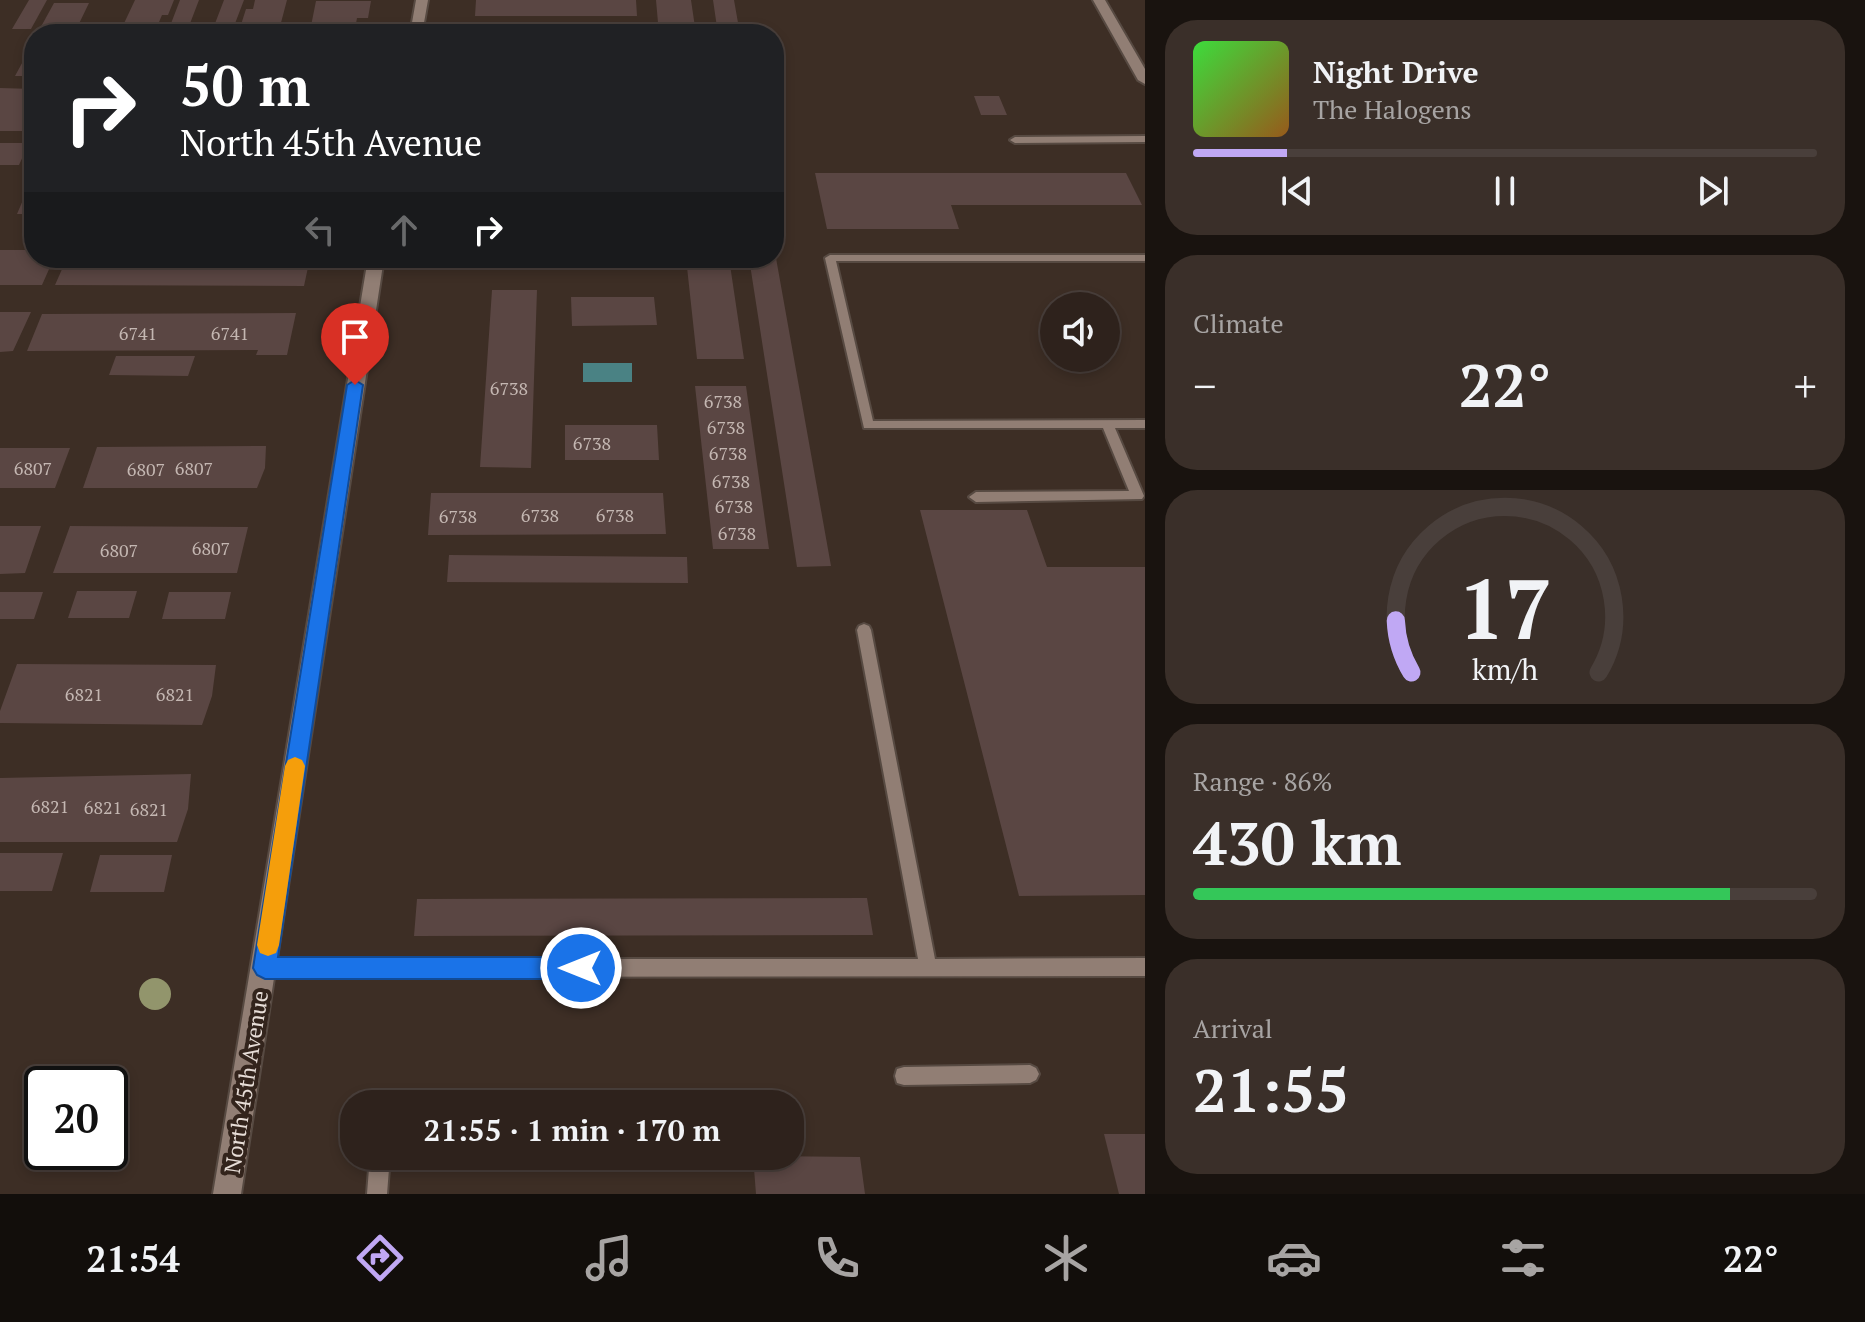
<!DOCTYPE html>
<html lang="en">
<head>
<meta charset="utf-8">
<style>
  :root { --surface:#2e221c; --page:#3a2f29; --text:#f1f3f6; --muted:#a7a4a3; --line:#493f3b; --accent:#c0a8f4 }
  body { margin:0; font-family:"PT Serif",serif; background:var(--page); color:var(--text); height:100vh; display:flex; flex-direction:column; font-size:30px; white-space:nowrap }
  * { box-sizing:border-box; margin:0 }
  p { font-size:26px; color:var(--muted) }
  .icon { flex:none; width:44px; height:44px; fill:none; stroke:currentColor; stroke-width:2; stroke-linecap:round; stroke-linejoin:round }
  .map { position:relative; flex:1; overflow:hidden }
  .panel { display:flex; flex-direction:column; gap:20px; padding:20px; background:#19130f; width:720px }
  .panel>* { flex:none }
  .hud { position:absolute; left:24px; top:24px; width:760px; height:244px; border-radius:32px; box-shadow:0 4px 12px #0003,0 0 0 2px var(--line); background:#202124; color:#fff; overflow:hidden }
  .tools { position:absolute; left:1040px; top:292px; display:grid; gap:16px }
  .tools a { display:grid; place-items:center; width:80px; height:80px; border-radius:50%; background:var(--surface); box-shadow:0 4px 12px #0003,0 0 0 2px var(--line); font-size:40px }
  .speed { position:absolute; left:24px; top:1066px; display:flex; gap:16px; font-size:40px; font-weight:700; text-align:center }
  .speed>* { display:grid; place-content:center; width:104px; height:104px; border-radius:50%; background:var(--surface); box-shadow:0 4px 12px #0003,0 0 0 2px var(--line); line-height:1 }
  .speed .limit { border:4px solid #111; border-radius:12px; background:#fff; color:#111 }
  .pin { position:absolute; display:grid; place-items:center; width:68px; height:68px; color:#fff; margin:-82px -34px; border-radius:50% 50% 50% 0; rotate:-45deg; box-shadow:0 0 8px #0007 }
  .pin .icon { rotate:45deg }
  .me { position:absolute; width:88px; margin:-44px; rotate:270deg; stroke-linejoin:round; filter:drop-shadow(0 0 6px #0008) }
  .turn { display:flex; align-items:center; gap:28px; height:168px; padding:0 24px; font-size:36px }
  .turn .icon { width:104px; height:104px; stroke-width:2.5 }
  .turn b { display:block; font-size:56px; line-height:68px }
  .lanes { display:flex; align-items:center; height:76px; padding:0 24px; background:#0003; justify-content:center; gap:40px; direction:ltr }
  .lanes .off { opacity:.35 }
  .big { font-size:60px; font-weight:700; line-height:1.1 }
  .panel .tile { flex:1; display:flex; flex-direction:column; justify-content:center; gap:12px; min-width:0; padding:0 28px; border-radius:32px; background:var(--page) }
  .panel .dial { align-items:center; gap:0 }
  .dial svg { height:208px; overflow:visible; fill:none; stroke:var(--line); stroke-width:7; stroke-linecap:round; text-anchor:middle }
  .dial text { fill:var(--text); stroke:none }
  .song { display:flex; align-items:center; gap:24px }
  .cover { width:96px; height:96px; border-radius:12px; background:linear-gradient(135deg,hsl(120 70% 55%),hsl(30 70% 35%)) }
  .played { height:8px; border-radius:4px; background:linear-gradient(90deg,var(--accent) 15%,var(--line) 15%) }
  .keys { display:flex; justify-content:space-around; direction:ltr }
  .heat { display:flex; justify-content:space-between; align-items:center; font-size:44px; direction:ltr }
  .charge { height:12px; border-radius:6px; background:linear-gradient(90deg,#34c759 86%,var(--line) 0) }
  .trip { position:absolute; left:340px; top:1090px; width:464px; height:80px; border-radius:32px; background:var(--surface); box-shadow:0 4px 12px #0003,0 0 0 2px var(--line); font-weight:700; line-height:80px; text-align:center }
  .menu { display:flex; height:128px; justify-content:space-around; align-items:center; background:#120e0b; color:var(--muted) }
  .menu .icon { width:56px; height:56px }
  .menu .selected { color:var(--accent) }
  .menu b { font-size:36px; color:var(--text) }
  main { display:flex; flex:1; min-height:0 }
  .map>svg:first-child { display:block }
  .water { fill:#4a8284 }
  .building { fill:#5a4643 }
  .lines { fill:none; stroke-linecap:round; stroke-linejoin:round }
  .service-casing { stroke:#574a42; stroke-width:4 }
  .minor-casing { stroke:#574a42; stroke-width:4 }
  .service { fill:#917e74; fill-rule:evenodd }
  .minor { fill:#917e74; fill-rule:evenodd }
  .tree { fill:#92956c }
  .route { fill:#1a73e8; stroke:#114b97; stroke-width:2 }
  .slow { fill:#f59e0b }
  .labels { text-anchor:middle; stroke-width:8; stroke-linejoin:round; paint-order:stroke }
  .number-label { font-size:18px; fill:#c4b7b2 }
  .street-label { font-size:22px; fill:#e7ddd7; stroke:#33241c }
</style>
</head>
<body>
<main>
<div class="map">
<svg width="1145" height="1194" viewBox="0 0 1145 1194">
  <rect width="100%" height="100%" fill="#3d2e25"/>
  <path class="water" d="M583,363h49v19h-49z"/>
  <path class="building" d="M29,0h18l-16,29h-19z
    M135,0h39l-6,15h-6l-8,19h-35z
    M180,0h19l-13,34h-19z
    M224,0h20l-13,34h-20z
    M255,0h32l-9,34h-40l8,-25h7z
    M476,0h160l1,16h-162z
    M656,0h35l5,34h-37z
    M713,0h21l6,34h-22z
    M316,1h55l-3,17h-11l-3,16h-33l2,-8h-12z
    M54,3h35l-15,31h-37z
    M542,27v7h-37l1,-6z
    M570,30h66v4h-66z
    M34,41v35h-19z
    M0,88l34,1v27l-9,15h-25z
    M974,96h25l8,19h-26z
    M0,143h29l-10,22h-19z
    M815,173h311l16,32h-191l8,24h-132z
    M23,200h11v14h-17z
    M0,250h34v8h20l-12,27h-42z
    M67,258h243l-6,28 -249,-1z
    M453,258h194l1,12 -196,-1z
    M686,258h43l15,101h-47z
    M749,258h27l55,308 -34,1z
    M492,290h45l-6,178 -51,-1z
    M571,297h83l3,28 -85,1z
    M0,312h31l-18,39 -13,1z
    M296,313l-9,42h-31l2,-5 -231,1 15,-37z
    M116,356h79l-7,20 -79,-1z
    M695,386h51l23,163h-56z
    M565,425h92l2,35h-94z
    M266,446l-1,22 -8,20h-174l14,-41z
    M0,448h70l-15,40h-55z
    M431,493h232l3,41 -238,1z
    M920,510h107l20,57h98v328l-126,1z
    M0,526h41l-16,47 -25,1z
    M70,526l178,1 -11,46h-184z
    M449,555l238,2 1,26 -241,-1z
    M77,591h60l-8,27h-61z
    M0,592h43l-9,27h-34z
    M169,592h62l-6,27h-63z
    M17,664l199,1 -4,31 -10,29 -202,-2v-12z
    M191,774l-3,35 -11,33h-177v-64z
    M0,853h63l-11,38h-52z
    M100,855h72l-8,37h-74z
    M867,898l6,37 -459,1 3,-37z
    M1104,1134h41v60h-26z
    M753,1156l107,1 5,37h-109z"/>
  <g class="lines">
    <defs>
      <path id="service" d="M1145,136v6l-130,1 -5,-3 5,-3z
        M830,255h315v6h-309l37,160 272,-1v8h-30l29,68 -2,3 -166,3 -7,-5 7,-5 153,-1 -26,-63h-239l-39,-170z
        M864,624l5,2 2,4 64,329 210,-1v18l-880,1 -6,-3 -3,-6 3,-6 6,-3h653l-61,-329 2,-4z
        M1030,1065l6,3 3,6 -3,6 -6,3 -126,2 -7,-2 -2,-7 2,-7 7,-2z
        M370,1156h20l-3,38h-20z"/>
      <path id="minor" d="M416,0h12l-6,34h-12z
        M1093,0h12l40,69v15l-7,-4z
        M368,258h16l-143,936h-28z"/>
    </defs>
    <use href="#service" class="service-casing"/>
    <use href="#minor" class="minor-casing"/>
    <use href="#service" class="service"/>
    <use href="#minor" class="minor"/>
  </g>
  <circle class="tree" cx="155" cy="994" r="16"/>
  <path class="route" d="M355,380l8,5 -85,572h303l8,3 3,8 -3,7 -8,4h-316l-8,-4 -4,-7 94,-583z"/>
  <path class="slow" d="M295,757l7,3 3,6 -26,179 -3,8 -8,3 -8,-3 -3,-8 28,-179 3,-6z"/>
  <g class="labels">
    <g class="number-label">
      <text x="138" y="340">6741</text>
      <text x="230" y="340">6741</text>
      <text x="509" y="395">6738</text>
      <text x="723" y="408">6738</text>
      <text x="726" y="434">6738</text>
      <text x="592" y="450">6738</text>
      <text x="728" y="460">6738</text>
      <text x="33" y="475">6807</text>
      <text x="194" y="475">6807</text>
      <text x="146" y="476">6807</text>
      <text x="731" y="488">6738</text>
      <text x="734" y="513">6738</text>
      <text x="540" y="522">6738</text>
      <text x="615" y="522">6738</text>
      <text x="458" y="523">6738</text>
      <text x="737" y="540">6738</text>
      <text x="211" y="555">6807</text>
      <text x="119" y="557">6807</text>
      <text x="84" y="701">6821</text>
      <text x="175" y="701">6821</text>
      <text x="50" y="813">6821</text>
      <text x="103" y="814">6821</text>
      <text x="149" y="816">6821</text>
    </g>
    <g class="street-label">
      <text transform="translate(246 1082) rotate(-81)" y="8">North 45th Avenue</text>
    </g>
  </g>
</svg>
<div class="tools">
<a><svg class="icon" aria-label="sound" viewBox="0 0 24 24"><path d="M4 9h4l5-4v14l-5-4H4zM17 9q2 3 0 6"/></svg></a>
</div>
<div class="speed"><div class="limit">20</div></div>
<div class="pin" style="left:355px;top:385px;background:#d93025"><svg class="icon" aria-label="arrive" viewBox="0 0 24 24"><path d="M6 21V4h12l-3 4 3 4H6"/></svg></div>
<svg class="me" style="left:581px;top:968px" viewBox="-20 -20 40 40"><circle r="17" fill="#1a73e8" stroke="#fff" stroke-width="3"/><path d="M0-11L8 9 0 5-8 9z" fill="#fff"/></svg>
<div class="trip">21:55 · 1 min · 170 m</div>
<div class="hud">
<div class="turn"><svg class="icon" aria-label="right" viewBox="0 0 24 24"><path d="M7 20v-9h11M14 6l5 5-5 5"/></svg><div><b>50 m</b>North 45th Avenue</div></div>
<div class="lanes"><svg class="icon off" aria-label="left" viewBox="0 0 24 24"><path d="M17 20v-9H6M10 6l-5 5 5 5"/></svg><svg class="icon off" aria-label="ahead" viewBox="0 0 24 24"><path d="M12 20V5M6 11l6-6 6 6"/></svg><svg class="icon" aria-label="right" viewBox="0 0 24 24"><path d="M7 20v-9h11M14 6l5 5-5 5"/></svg></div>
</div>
</div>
<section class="panel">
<div class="tile">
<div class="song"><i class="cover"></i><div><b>Night Drive</b><p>The Halogens</p></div></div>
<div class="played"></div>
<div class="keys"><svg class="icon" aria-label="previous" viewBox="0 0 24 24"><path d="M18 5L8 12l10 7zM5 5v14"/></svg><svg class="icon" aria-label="pause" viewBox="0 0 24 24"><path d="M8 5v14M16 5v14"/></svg><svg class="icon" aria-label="next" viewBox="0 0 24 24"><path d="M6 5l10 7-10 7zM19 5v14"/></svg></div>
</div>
<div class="tile"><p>Climate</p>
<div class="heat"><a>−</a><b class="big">22°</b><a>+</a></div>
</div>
<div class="tile dial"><svg viewBox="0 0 100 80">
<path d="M14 69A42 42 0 1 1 86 69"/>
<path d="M14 69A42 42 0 0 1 8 49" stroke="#c0a8f4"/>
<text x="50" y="56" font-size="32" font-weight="700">17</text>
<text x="50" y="72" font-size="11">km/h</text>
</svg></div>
<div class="tile"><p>Range · 86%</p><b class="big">430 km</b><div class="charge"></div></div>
<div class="tile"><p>Arrival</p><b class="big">21:55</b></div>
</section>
</main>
<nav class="menu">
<b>21:54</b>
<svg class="icon selected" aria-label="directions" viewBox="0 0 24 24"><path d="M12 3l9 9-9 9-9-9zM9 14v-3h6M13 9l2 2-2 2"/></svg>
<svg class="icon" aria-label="music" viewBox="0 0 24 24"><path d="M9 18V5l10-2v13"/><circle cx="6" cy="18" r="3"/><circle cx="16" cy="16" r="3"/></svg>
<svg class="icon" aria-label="phone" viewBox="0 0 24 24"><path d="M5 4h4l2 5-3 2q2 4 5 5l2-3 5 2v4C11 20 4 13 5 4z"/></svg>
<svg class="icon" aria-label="climate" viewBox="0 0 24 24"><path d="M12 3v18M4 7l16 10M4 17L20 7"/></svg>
<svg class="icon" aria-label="car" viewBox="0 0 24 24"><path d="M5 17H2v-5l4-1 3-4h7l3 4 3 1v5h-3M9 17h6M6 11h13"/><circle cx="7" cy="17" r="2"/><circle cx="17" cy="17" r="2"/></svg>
<svg class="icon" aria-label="filters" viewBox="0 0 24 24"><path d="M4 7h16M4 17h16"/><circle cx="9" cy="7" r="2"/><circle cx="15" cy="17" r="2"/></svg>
<b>22°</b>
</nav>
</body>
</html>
